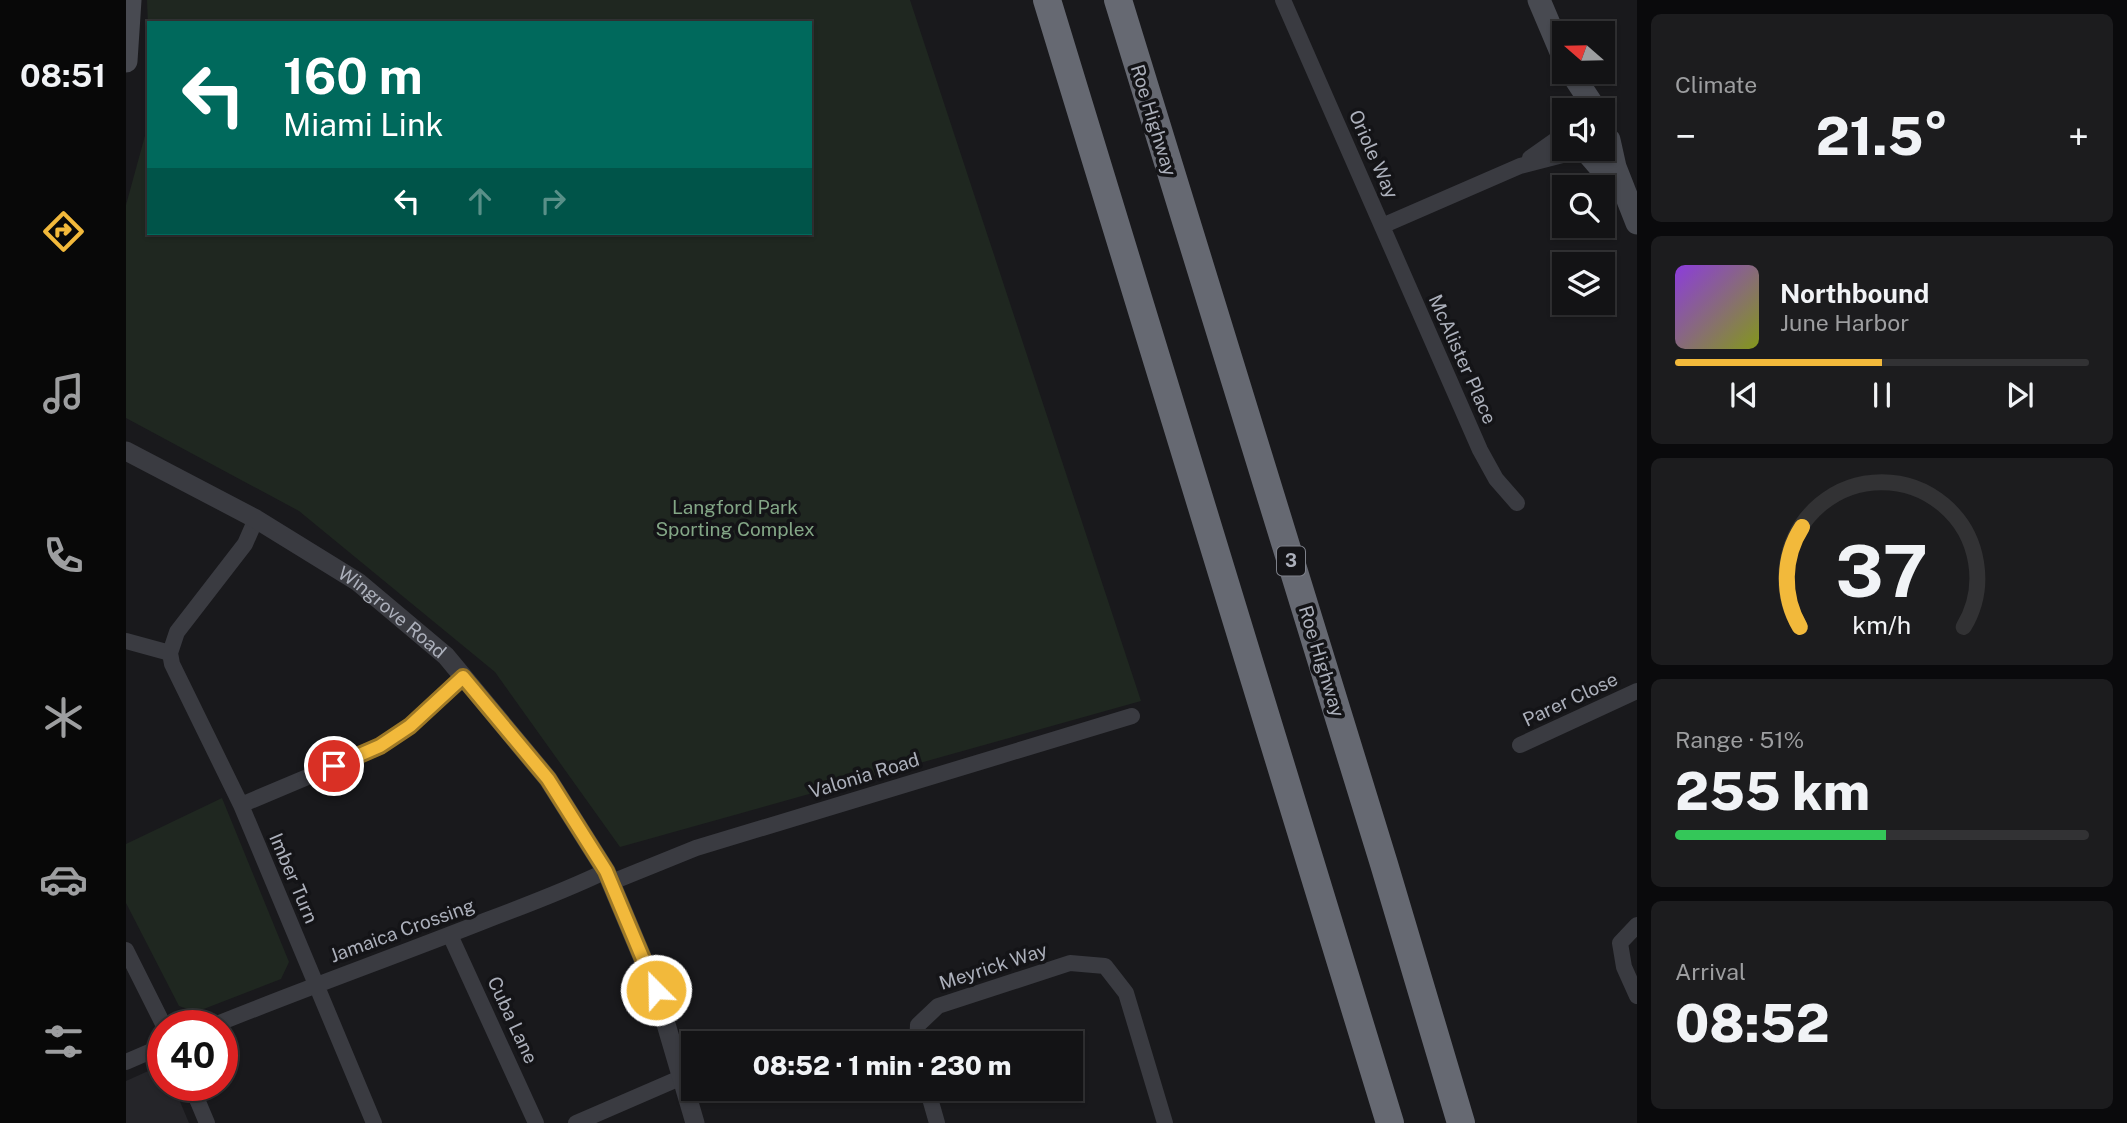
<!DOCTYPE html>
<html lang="en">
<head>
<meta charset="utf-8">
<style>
  :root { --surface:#131315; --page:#1c1c1e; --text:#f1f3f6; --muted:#9d9ea0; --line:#323234; --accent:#f2b93b }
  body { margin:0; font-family:"Public Sans",sans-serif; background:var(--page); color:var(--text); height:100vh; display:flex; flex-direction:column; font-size:26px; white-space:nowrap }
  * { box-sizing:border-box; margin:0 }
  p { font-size:23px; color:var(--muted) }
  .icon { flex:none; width:38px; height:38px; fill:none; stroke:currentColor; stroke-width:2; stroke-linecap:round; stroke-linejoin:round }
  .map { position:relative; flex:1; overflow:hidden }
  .details { display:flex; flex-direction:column; gap:14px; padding:14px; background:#0a0a0c; width:490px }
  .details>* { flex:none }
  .top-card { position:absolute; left:21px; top:21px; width:665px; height:214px; border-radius:0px; box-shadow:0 2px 5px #0004,0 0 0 2px var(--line); background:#00695c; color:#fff; overflow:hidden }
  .needle { width:46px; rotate:290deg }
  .buttons { position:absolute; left:1426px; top:21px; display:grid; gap:14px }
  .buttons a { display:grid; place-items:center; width:63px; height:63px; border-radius:0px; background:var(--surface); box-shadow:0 2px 5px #0004,0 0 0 2px var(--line); font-size:35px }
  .speed { position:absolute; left:21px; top:1010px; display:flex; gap:14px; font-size:35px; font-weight:700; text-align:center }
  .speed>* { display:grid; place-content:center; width:91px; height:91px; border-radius:50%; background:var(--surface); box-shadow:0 2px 5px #0004,0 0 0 2px var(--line); line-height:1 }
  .speed .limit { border:10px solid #d22; background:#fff; color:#111 }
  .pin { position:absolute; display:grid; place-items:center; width:60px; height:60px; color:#fff; margin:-30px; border:4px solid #fff; border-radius:50%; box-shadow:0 2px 7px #0007 }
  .me { position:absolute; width:77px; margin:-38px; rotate:337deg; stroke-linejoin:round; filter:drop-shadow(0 0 5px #0008) }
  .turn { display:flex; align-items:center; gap:24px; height:147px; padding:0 21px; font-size:32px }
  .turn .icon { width:91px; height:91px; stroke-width:2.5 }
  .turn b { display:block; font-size:49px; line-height:60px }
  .lanes { display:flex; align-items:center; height:66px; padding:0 21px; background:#0003; justify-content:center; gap:35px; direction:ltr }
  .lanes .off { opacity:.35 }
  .big { font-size:52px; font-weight:800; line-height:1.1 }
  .details .card { flex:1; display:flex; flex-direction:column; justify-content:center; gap:10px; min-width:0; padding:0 24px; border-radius:10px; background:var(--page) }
  .details .dial { align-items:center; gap:0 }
  .dial svg { height:182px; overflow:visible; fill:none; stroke:var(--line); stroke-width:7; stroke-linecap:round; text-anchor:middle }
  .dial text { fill:var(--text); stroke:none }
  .song { display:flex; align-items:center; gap:21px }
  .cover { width:84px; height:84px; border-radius:10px; background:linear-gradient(135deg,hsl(270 70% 55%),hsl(70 70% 35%)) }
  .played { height:7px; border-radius:4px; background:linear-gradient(90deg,var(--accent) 50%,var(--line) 50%) }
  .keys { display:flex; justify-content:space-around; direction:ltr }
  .heat { display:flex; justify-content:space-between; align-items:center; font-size:38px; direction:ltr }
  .charge { height:10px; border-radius:5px; background:linear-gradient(90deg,#34c759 51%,var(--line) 0) }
  .trip { position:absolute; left:555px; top:1031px; width:402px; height:70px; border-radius:0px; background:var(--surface); box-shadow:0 2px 5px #0004,0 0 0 2px var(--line); font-weight:800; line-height:70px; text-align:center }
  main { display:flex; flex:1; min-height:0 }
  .dock { display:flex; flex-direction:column; width:126px; justify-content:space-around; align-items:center; background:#080808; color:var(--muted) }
  .dock .icon { width:49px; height:49px }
  .dock .active { color:var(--accent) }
  .dock b { font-size:32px; color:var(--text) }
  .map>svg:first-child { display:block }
  .built { fill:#252529 }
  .green { fill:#1f2720 }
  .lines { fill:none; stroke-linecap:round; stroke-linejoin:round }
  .minor { stroke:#3a3b41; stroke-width:16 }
  .tertiary { stroke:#3a3b41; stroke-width:19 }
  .secondary { stroke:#484a51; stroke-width:23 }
  .motorway { stroke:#666972; stroke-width:28 }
  .route-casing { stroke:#9d7826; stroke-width:18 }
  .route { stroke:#f2b93b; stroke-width:12 }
  .labels { text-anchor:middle; stroke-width:7; stroke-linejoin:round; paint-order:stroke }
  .shield { fill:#141417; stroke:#7e818a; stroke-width:2 }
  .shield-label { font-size:18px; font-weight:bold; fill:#acb0bb }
  .street-label { font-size:19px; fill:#acb0bb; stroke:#141417 }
  .park-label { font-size:19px; fill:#83a686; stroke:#141417 }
</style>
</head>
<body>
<main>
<nav class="dock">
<b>08:51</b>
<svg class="icon active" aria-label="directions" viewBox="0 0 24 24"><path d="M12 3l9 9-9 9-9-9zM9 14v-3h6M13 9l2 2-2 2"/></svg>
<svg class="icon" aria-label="music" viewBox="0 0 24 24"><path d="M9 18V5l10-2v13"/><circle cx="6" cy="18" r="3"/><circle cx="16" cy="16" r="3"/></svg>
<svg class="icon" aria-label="phone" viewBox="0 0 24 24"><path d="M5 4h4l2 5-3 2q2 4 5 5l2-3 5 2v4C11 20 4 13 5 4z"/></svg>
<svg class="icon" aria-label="climate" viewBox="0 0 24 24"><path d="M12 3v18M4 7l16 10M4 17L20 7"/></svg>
<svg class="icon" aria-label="car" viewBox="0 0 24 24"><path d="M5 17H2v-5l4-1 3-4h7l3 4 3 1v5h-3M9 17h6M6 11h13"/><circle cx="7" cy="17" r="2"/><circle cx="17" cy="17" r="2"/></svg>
<svg class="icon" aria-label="filters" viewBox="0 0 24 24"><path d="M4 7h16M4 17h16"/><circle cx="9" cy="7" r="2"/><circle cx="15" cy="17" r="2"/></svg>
</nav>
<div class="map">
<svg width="1511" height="1123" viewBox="0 0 1511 1123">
  <rect width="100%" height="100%" fill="#19191c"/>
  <path class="built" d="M31,1067l6,2v16h10l16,38h-63v-42z"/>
  <path class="green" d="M21,0h763l231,701 -521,146 -125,-175 -196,-161 -173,-93v-213l23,-84v112h661v-210h-661v30z
    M96,798l67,164 -8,17 -85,33 -17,-6 -53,-103v-59z"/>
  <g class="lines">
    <path class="minor" d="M1157,0l197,450 16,29 21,24
      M1404,158l34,-24
      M1256,226l138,-60 62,-16
      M130,519l-11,25 -68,88 -7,21 2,11 69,141 133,318
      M0,641l44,12
      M1394,745l117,-54
      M115,805l140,-59 29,-20 53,-49
      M486,882l84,-34 436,-132
      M1511,925l-17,18 4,24 13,29
      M324,935l86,188
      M0,950l38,76
      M86,1026c91,-37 184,-70 275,-106 40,-15 80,-30 119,-49
      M791,1043l1,-18 20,-19 132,-43 35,3 21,27 39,130
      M0,1062l37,-16
      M65,1085l16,38
      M801,1088l10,35
      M450,1123l104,-45"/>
    <path class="tertiary" id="s1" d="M0,451l130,68 102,63 88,74 102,123 58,92 50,119 39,133"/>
    <path class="secondary" d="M1413,0l25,59
      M0,61l4,-61
      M1445,72l25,38
      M1483,140l6,27 22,56
      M1460,151l31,36"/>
    <path class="motorway" d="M921,0l343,1123
      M992,0l266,864 77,259"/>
  </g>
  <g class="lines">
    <defs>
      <path id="route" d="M208,766l46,-20 30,-20 53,-49 85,102 58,92 50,119"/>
    </defs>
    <use href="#route" class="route-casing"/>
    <use href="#route" class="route"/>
  </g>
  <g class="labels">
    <rect class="shield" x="1151" y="546.5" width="28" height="29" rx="5"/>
    <g class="shield-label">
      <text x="1165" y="567">3</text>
    </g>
    <g class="street-label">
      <text transform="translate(1028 120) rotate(73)" y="7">Roe Highway</text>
      <text transform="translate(1248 154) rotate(66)" y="7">Oriole Way</text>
      <text transform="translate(1337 359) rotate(66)" y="7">McAlister Place</text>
      <text dy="7" stroke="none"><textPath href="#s1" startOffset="312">Wingrove Road</textPath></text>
      <text transform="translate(1196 661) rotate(73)" y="7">Roe Highway</text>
      <text transform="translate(1444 699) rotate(-25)" y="7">Parer Close</text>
      <text transform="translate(738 775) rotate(-17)" y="7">Valonia Road</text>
      <text transform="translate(168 878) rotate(67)" y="7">Imber Turn</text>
      <text transform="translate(276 930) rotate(-20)" y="7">Jamaica Crossing</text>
      <text transform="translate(867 966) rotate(-18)" y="7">Meyrick Way</text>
      <text transform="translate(387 1020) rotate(65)" y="7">Cuba Lane</text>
    </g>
    <g class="park-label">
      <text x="609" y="514">Langford Park<tspan x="609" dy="22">Sporting Complex</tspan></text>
    </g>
  </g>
</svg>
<div class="buttons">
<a><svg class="needle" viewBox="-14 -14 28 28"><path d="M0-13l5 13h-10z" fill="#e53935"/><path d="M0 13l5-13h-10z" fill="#9d9ea0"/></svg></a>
<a><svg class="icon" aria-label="sound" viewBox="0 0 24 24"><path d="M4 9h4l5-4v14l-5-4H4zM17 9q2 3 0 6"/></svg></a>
<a><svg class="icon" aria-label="search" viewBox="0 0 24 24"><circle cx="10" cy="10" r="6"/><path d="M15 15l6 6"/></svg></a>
<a><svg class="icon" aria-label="layers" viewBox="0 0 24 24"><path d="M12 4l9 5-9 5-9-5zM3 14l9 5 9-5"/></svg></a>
</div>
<div class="speed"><div class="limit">40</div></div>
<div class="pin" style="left:208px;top:766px;background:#d93025"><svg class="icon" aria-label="arrive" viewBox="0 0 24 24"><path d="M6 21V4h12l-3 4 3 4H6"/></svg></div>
<svg class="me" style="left:530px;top:990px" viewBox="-20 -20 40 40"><circle r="17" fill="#f2b93b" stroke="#fff" stroke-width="3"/><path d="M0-11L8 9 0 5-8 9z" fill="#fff"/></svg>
<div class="trip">08:52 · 1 min · 230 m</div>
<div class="top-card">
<div class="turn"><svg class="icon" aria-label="left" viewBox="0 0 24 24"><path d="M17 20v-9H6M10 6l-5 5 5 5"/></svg><div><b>160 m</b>Miami Link</div></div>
<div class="lanes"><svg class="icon" aria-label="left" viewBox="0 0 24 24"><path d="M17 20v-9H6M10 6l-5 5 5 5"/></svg><svg class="icon off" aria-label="ahead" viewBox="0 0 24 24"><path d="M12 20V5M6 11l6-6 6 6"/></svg><svg class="icon off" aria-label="right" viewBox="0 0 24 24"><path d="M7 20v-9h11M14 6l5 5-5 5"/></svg></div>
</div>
</div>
<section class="details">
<div class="card"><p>Climate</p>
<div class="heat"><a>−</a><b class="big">21.5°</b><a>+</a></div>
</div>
<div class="card">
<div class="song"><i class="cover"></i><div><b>Northbound</b><p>June Harbor</p></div></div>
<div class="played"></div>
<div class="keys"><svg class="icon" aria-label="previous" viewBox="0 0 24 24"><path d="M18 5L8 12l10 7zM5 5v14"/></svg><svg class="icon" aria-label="pause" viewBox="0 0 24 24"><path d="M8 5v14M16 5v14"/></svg><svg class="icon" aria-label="next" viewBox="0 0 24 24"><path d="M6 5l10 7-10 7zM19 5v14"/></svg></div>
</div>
<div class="card dial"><svg viewBox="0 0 100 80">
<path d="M14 69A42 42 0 1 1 86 69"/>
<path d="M14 69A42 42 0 0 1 15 25" stroke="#f2b93b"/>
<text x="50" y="56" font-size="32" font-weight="700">37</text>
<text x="50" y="72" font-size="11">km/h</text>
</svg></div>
<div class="card"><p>Range · 51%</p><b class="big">255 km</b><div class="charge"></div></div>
<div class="card"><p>Arrival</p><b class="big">08:52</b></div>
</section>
</main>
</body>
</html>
